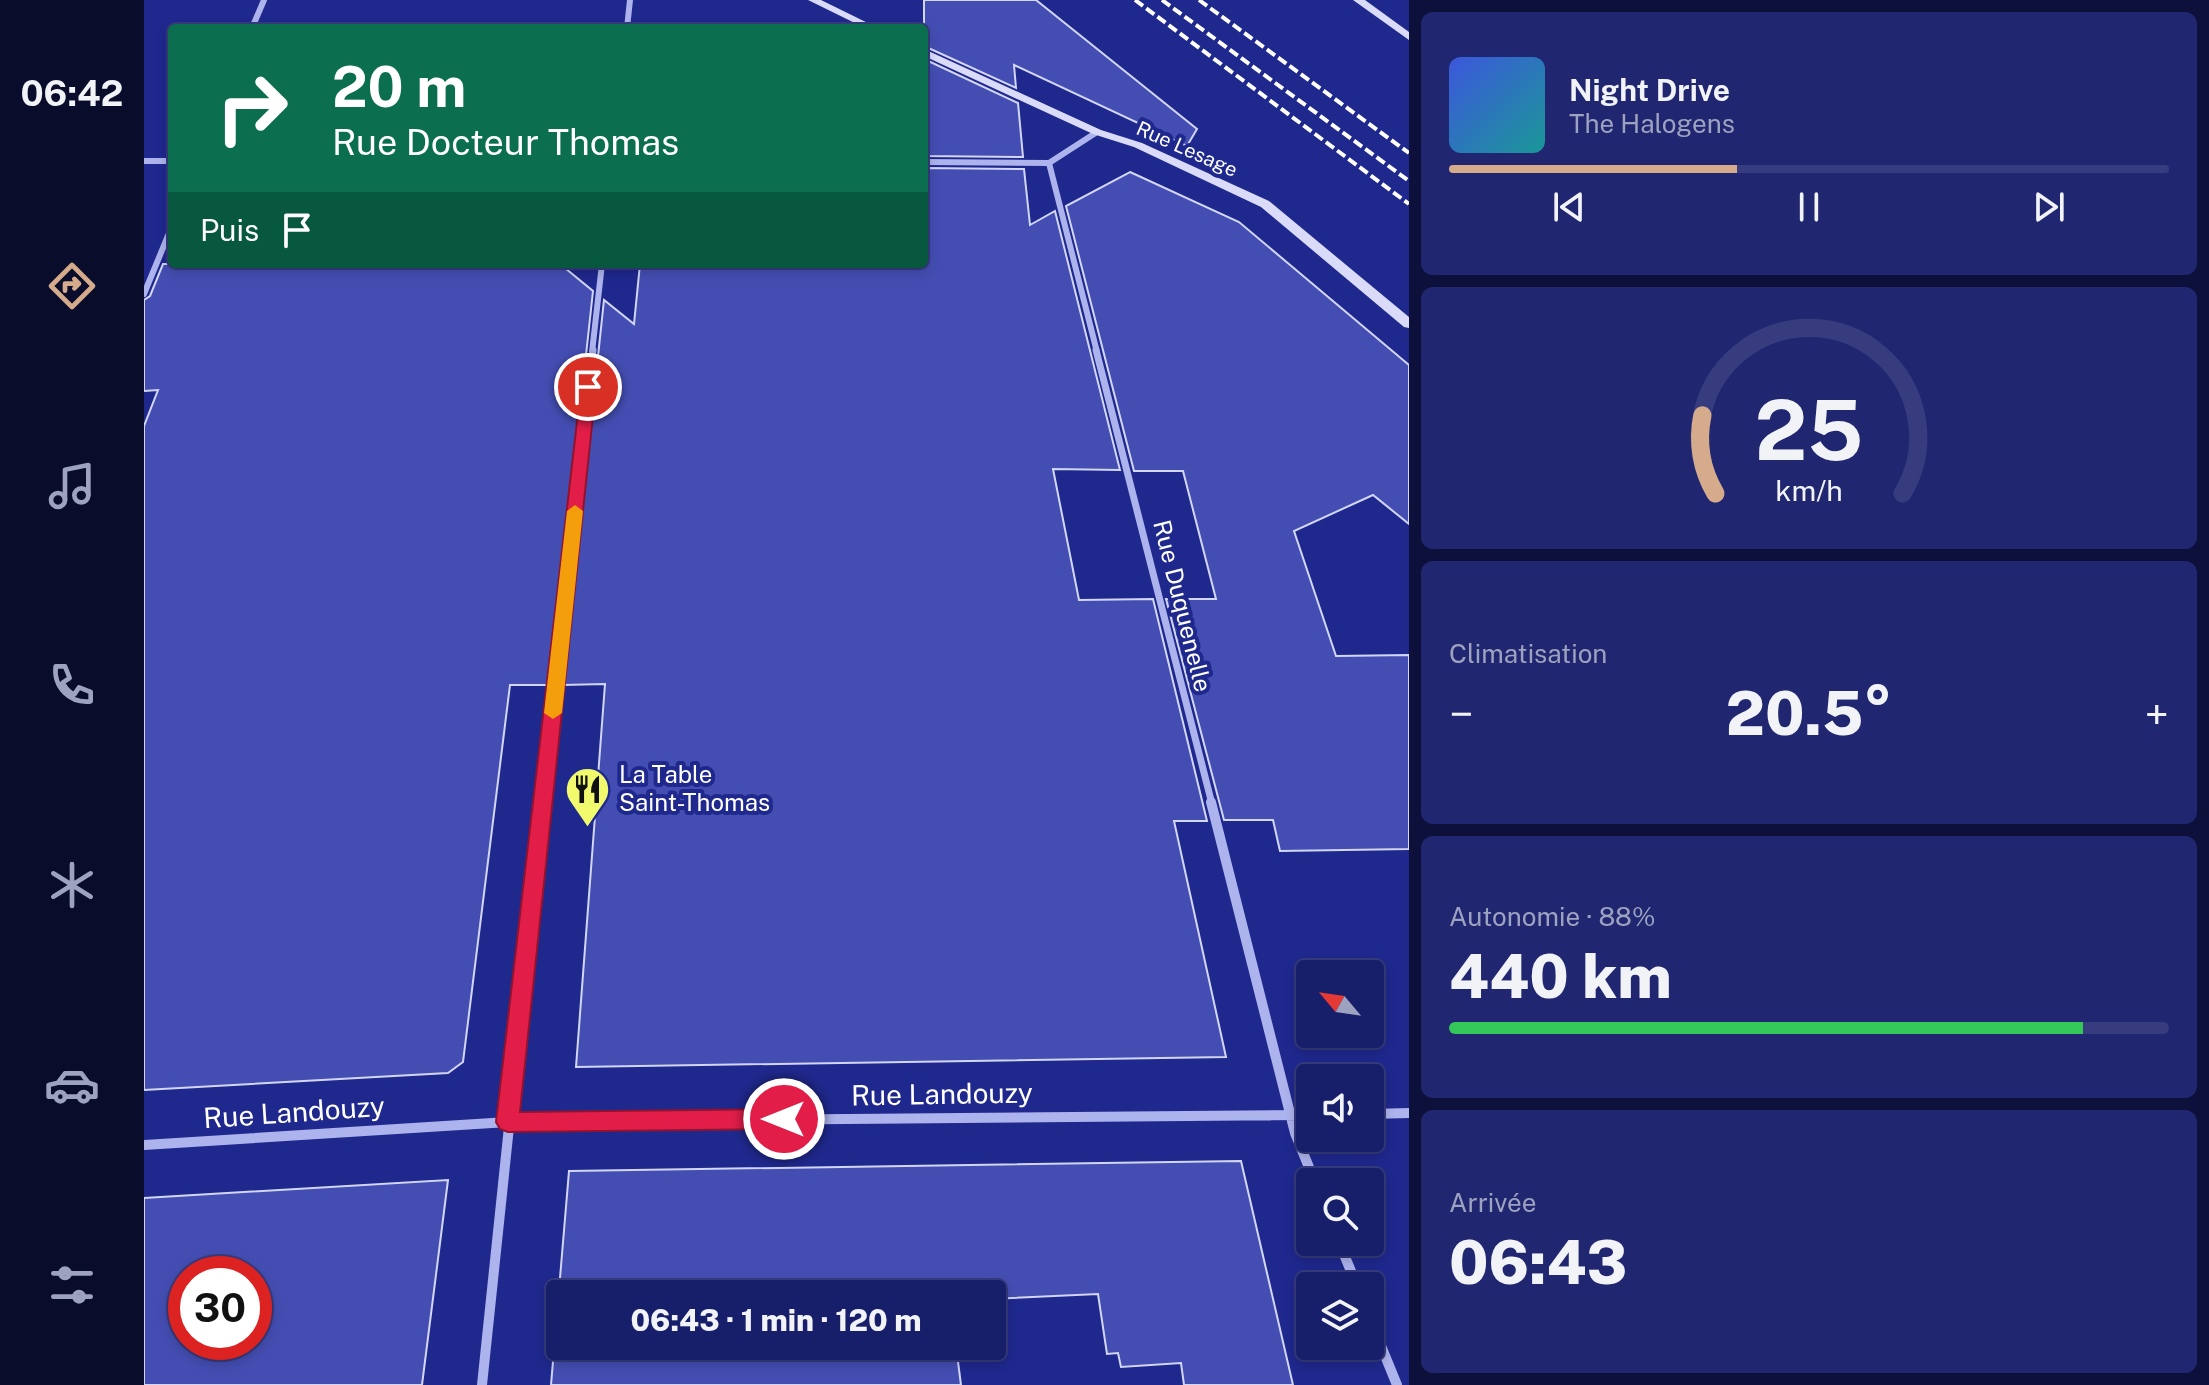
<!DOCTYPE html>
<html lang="fr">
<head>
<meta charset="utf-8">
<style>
  :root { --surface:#171e6a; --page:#202770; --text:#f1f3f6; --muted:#9ea2c1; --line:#363c7e; --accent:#d6ab8b }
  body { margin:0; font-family:"Public Sans",sans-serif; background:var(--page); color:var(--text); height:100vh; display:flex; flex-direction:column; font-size:30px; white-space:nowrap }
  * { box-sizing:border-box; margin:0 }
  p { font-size:26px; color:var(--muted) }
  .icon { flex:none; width:44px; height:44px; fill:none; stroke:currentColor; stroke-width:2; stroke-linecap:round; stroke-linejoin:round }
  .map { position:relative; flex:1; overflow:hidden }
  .drawer { display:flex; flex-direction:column; gap:12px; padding:12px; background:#0d103a; width:800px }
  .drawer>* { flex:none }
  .guide { position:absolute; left:24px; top:24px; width:760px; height:244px; border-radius:8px; box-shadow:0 4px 12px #0003,0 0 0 2px var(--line); background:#0b6e4f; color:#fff; overflow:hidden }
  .needle { width:52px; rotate:299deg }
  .buttons { position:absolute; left:1152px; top:960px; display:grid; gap:16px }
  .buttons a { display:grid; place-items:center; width:88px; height:88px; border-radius:8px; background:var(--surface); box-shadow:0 4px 12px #0003,0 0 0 2px var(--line); font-size:40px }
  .speed { position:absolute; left:24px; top:1256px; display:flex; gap:16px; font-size:40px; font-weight:700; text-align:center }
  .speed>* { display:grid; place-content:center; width:104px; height:104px; border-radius:50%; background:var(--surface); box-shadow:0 4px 12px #0003,0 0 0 2px var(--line); line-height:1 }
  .speed .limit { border:12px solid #d22; background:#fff; color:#111 }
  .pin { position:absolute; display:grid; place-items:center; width:68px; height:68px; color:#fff; margin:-34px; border:4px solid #fff; border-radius:50%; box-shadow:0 2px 8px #0007 }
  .me { position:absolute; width:88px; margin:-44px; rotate:270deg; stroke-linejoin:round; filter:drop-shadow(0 0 6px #0008) }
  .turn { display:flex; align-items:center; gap:28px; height:168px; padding:0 32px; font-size:36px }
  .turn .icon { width:104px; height:104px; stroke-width:2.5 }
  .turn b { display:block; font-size:56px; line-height:68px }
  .then { display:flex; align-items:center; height:76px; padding:0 32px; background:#0003; gap:16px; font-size:30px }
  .big { font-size:60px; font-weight:800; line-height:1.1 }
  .drawer .tile { flex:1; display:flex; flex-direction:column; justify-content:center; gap:12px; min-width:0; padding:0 28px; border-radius:12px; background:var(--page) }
  .drawer .dial { align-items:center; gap:0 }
  .dial svg { height:208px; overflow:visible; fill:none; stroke:var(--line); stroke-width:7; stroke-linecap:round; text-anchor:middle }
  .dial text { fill:var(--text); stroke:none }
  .song { display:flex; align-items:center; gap:24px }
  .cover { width:96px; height:96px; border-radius:12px; background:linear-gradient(135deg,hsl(230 70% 55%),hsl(180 70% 35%)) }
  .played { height:8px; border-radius:4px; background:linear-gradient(90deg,var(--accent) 40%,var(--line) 40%) }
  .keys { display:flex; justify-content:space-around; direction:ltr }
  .heat { display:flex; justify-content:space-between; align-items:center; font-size:44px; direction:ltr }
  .charge { height:12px; border-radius:6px; background:linear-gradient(90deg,#34c759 88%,var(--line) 0) }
  .trip { position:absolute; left:402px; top:1280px; width:460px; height:80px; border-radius:8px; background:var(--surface); box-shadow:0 4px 12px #0003,0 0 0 2px var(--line); font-weight:800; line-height:80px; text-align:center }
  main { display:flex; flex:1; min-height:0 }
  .tabs { display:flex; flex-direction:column; width:144px; justify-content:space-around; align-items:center; background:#090c2a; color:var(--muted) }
  .tabs .icon { width:56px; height:56px }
  .tabs .on { color:var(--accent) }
  .tabs b { font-size:36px; color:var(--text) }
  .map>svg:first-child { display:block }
  .building { fill:#444eb2; stroke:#d2d6f9; stroke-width:2; fill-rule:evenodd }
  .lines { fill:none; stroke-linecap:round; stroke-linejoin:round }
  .street-far2 { stroke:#adb3ec; stroke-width:6 }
  .street-far1 { stroke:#adb3ec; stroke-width:7 }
  .street { stroke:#adb3ec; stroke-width:10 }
  .secondary { fill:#d9dbf9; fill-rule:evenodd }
  .rail { stroke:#fff; stroke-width:4; stroke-dasharray:10 4; stroke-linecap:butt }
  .route { fill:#e11d48; stroke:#92132f; stroke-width:2 }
  .slow { fill:#f59e0b }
  .labels { text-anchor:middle; stroke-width:8; stroke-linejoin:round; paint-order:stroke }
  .far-street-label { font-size:20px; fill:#fff; stroke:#1f288d }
  .street-label { font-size:24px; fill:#fff; stroke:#1f288d }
  .poi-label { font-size:24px; fill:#fff; stroke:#1f288d; text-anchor:start }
  .near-street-label { font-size:28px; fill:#fff; stroke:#1f288d }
</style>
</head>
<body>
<main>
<nav class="tabs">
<b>06:42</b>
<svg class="icon on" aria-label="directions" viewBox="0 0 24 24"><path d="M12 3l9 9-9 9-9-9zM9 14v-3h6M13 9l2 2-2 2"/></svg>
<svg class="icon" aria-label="music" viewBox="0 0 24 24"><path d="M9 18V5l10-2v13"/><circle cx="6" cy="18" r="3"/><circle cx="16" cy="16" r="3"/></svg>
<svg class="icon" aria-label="phone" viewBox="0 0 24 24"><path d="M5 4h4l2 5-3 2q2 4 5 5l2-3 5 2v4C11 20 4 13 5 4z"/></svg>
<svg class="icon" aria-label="climate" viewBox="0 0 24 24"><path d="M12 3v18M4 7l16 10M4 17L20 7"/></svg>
<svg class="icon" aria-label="car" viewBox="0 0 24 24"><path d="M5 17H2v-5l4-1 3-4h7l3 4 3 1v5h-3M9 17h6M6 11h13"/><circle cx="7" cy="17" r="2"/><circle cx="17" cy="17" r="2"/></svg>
<svg class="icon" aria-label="filters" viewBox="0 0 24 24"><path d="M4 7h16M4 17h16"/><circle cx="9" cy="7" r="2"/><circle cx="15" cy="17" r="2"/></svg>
</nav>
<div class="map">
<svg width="1265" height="1385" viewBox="0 0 1265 1385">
  <rect width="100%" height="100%" fill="#1f288d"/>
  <path class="building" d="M780,0h112l161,129 -10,17 -173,-81 2,23 -92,-42z
    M780,59l94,44 5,54 -99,-1z
    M780,168l100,1 6,56 25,-14 65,259 -67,-1 26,131 74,-1 54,222h-33l52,236 -650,10 29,-383 -42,1 41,-385 30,24 6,-60h284z
    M986,172l109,50 170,143v159l-36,-29 -79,36 42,125 73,-1v194l-129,2 -7,-31h-49l-58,-221h50l-33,-128h-49l-68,-265z
    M19,264h397l33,27 -43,394h-40l-47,377 -15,11 -304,17v-664l14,-36 -14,1v-91l6,-4z
    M1097,1161l52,224h-109l-3,-22 -60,4 -3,-14 -11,1 -9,-60 -106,5v-5h-432v52h396l5,39h-410l18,-214z
    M304,1180l-26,205h-278v-187zM42,1274h68v68h-68z"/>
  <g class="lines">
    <path class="street-far2" d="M108,28l12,-28
      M483,28l3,-28
      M0,161h28
      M780,162l125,1
      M905,163l48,189
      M905,163l48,-31
      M0,294l28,-68
      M448,352l10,-88"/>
    <path class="street-far1" d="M952,350l116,454
      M399,804l50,-454"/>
    <path class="street" d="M1067,802l84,331 20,49
      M1226,1114l39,-1
      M0,1145l364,-23 802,-7
      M1195,1242l18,44
      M1226,1319l27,66
      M338,1385l61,-583"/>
    <path class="secondary" d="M664,0h13l57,28h-13z
      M1209,0h12l44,32v8z
      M780,49l177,81 41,13 127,58 140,116v11l-5,-1 -143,-120 -127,-60 -41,-13 -169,-78z"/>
    <path class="rail" d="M991,0l274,204
      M1018,0l247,181
      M1055,0l210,153"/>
  </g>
  <path class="route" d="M444,382l8,5 -76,725 264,-3 8,3 3,7 -3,7 -8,3 -276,3 -8,-3 -4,-7 85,-735z"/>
  <path class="slow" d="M431,505l8,6 -21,202 -9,6 -9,-6 23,-202z"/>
  <defs>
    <symbol id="restaurant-pin" viewBox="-11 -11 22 30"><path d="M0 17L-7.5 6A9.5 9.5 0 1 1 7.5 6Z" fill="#f1fa6d" stroke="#1f288d"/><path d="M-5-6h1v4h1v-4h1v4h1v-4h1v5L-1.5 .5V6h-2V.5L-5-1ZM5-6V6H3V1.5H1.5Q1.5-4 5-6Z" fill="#111"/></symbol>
  </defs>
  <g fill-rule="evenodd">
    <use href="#restaurant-pin" x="418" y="764" width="51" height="69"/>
  </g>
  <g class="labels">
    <g class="far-street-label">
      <text transform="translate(1043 149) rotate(24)" y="7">Rue Lesage</text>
    </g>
    <g class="street-label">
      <text transform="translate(1038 606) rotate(76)" y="8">Rue Duquenelle</text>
    </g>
    <g class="poi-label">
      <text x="475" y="783">La Table<tspan x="475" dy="28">Saint-Thomas</tspan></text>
    </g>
    <g class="near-street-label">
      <text transform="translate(798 1094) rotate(-1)" y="10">Rue Landouzy</text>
      <text transform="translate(150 1112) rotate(-4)" y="10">Rue Landouzy</text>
    </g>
  </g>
</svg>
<div class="buttons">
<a><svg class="needle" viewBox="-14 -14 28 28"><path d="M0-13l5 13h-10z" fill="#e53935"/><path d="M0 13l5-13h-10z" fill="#9ea2c1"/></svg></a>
<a><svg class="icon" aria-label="sound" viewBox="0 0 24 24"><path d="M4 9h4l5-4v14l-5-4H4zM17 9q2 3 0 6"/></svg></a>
<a><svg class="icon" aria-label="search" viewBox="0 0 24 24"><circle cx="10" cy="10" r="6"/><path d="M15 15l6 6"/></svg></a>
<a><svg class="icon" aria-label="layers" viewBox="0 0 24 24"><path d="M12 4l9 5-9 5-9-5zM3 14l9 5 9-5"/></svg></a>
</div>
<div class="speed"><div class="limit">30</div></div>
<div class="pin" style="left:444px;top:387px;background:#d93025"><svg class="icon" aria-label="arrive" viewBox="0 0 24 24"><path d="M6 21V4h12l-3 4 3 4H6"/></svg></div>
<svg class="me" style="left:640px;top:1119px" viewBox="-20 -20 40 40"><circle r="17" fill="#e11d48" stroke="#fff" stroke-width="3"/><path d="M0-11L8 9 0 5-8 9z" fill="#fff"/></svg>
<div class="trip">06:43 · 1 min · 120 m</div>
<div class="guide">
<div class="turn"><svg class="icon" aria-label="right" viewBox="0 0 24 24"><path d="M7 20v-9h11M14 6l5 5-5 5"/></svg><div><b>20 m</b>Rue Docteur Thomas</div></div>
<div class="then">Puis<svg class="icon" aria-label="arrive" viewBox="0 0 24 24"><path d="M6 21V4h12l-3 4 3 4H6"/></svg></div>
</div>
</div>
<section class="drawer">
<div class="tile">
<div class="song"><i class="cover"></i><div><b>Night Drive</b><p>The Halogens</p></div></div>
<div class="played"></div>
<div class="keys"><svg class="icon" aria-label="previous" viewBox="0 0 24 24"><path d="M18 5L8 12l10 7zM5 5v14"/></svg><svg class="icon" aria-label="pause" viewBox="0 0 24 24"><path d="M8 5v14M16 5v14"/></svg><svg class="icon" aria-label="next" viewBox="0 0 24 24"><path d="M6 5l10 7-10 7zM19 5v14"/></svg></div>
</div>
<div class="tile dial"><svg viewBox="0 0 100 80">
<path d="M14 69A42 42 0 1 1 86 69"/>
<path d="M14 69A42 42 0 0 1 9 39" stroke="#d6ab8b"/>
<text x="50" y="56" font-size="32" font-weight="700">25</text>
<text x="50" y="72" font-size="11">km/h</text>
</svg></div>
<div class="tile"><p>Climatisation</p>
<div class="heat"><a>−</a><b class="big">20.5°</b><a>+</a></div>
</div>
<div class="tile"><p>Autonomie · 88%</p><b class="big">440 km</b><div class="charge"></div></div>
<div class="tile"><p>Arrivée</p><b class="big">06:43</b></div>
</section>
</main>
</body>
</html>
